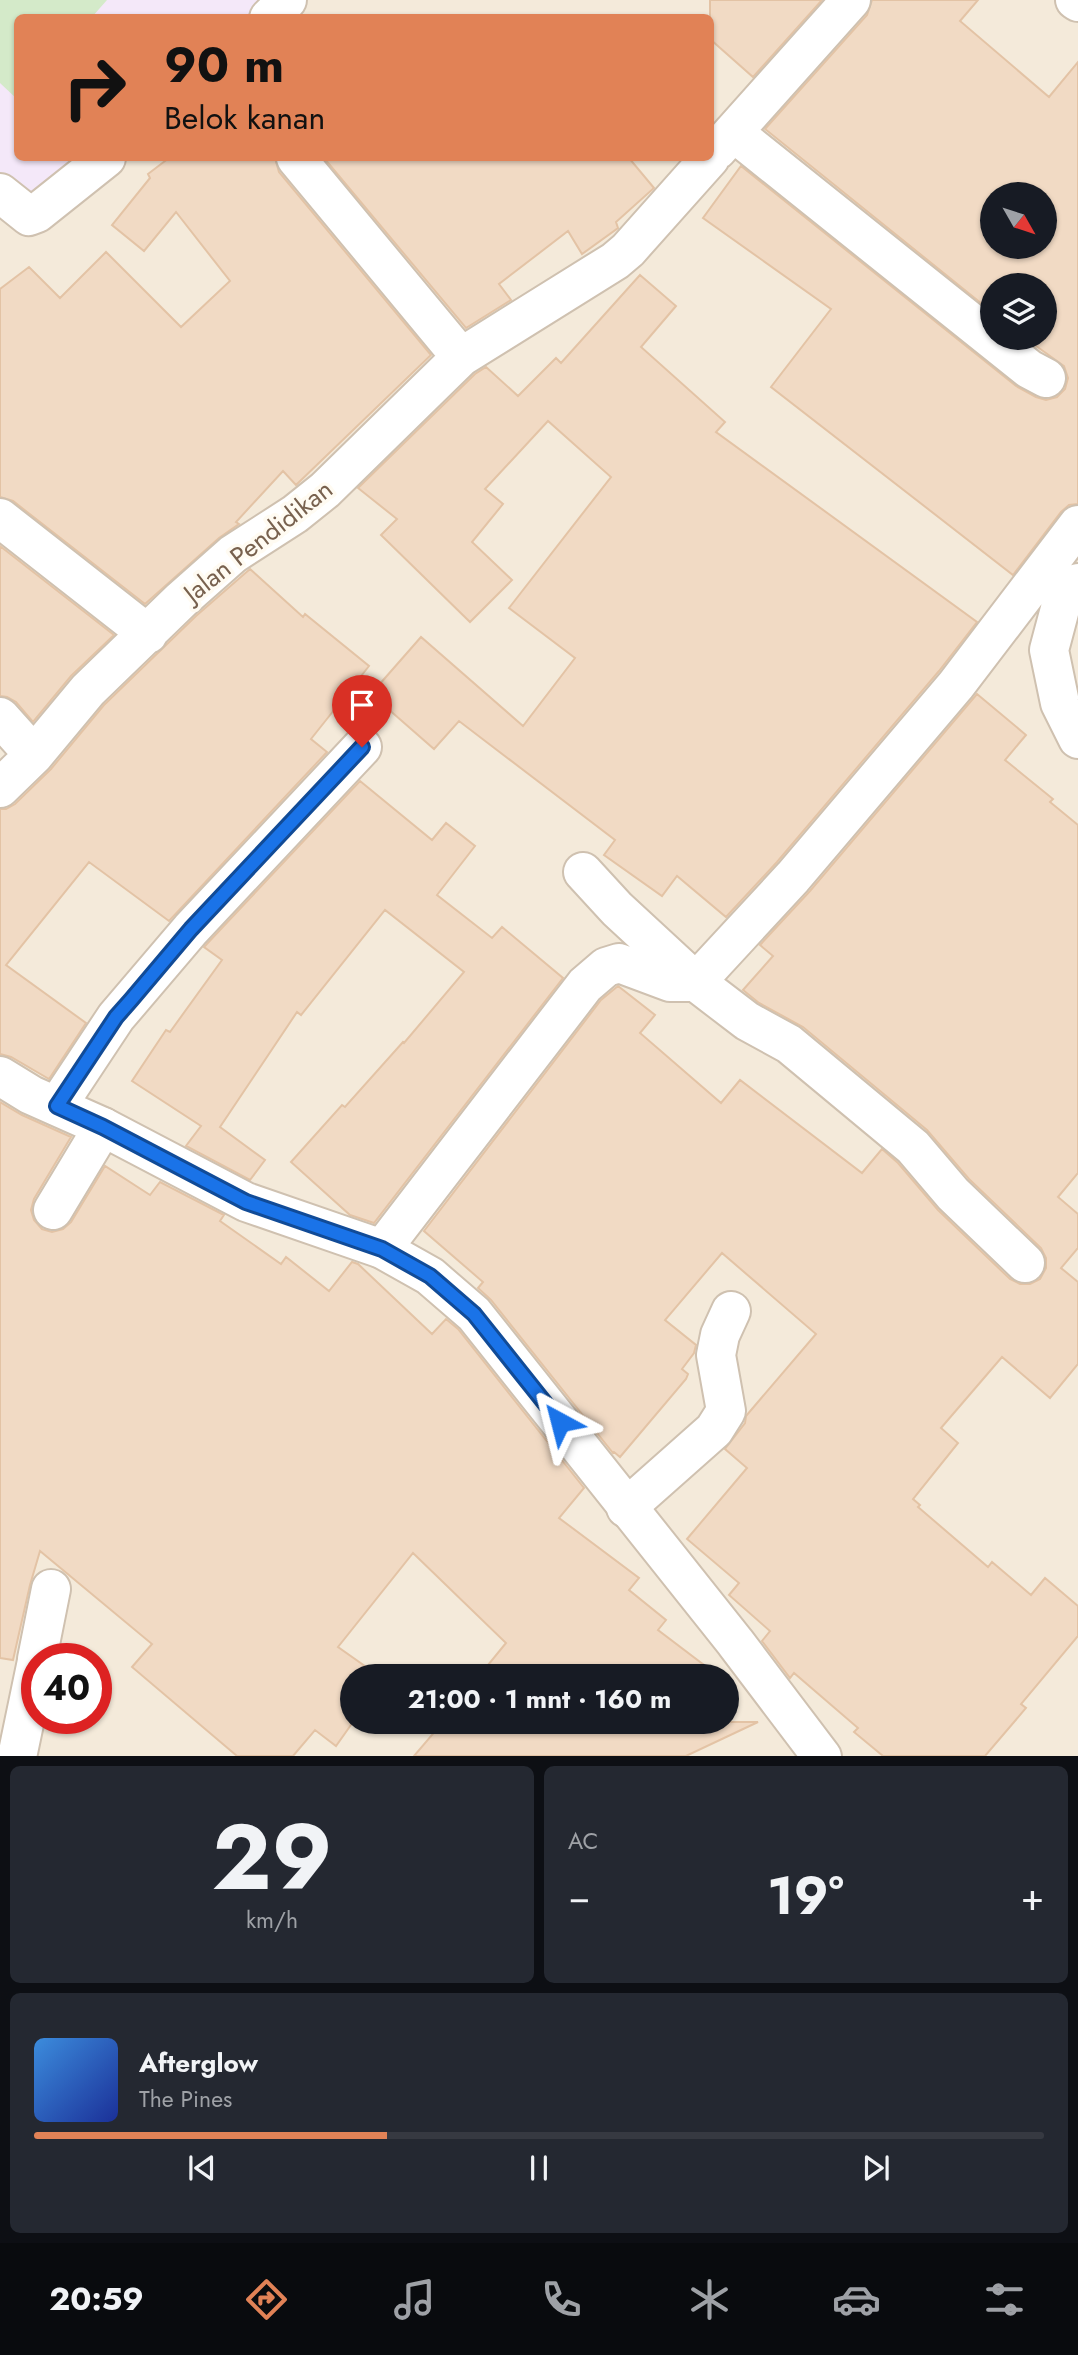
<!DOCTYPE html>
<html lang="id">
<head>
<meta charset="utf-8">
<style>
  :root { --surface:#171b24; --page:#242831; --text:#f1f3f6; --muted:#9ea1a6; --line:#363941; --accent:#e18256 }
  body { margin:0; font-family:Jost,sans-serif; background:var(--page); color:var(--text); height:100vh; display:flex; flex-direction:column; font-size:26px; white-space:nowrap }
  * { box-sizing:border-box; margin:0 }
  p { font-size:23px; color:var(--muted) }
  .icon { flex:none; width:38px; height:38px; fill:none; stroke:currentColor; stroke-width:2; stroke-linecap:round; stroke-linejoin:round }
  .map { position:relative; height:1756px; overflow:hidden }
  .drawer { display:flex; flex-direction:column; gap:10px; padding:10px; background:#0d0f14; flex:1 }
  .drawer>* { flex:none }
  .guide { position:absolute; left:14px; top:14px; width:700px; height:147px; border-radius:10px; box-shadow:0 2px 5px #0004; background:#e18256; color:#111; overflow:hidden }
  .needle { width:46px; rotate:129deg }
  .fabs { position:absolute; left:980px; top:182px; display:grid; gap:14px }
  .fabs a { display:grid; place-items:center; width:77px; height:77px; border-radius:50%; background:var(--surface); box-shadow:0 2px 5px #0004; font-size:35px }
  .speed { position:absolute; left:21px; top:1643px; display:flex; gap:14px; font-size:35px; font-weight:700; text-align:center }
  .speed>* { display:grid; place-content:center; width:91px; height:91px; border-radius:50%; background:var(--surface); box-shadow:0 2px 5px #0004; line-height:1 }
  .speed .limit { border:10px solid #d22; background:#fff; color:#111 }
  .pin { position:absolute; display:grid; place-items:center; width:60px; height:60px; color:#fff; margin:-72px -30px; border-radius:50% 50% 50% 0; rotate:-45deg; box-shadow:0 0 7px #0007 }
  .pin .icon { rotate:45deg }
  .me { position:absolute; width:77px; margin:-38px; rotate:322deg; stroke-linejoin:round; filter:drop-shadow(0 0 5px #0008) }
  .turn { display:flex; align-items:center; gap:24px; height:147px; padding:0 35px; font-size:32px }
  .turn .icon { width:91px; height:91px; stroke-width:2.5 }
  .turn b { display:block; font-size:49px; line-height:60px }
  .big { font-size:52px; font-weight:700; line-height:1.1 }
  .drawer .widget { flex:1; display:flex; flex-direction:column; justify-content:center; gap:10px; min-width:0; padding:0 24px; border-radius:10px; background:var(--page) }
  .drawer .dial { align-items:center; gap:0 }
  .dial b { font-size:91px; line-height:1 }
  .song { display:flex; align-items:center; gap:21px }
  .cover { width:84px; height:84px; border-radius:10px; background:linear-gradient(135deg,hsl(210 70% 55%),hsl(230 70% 35%)) }
  .played { height:7px; border-radius:4px; background:linear-gradient(90deg,var(--accent) 35%,var(--line) 35%) }
  .keys { display:flex; justify-content:space-around; direction:ltr }
  .heat { display:flex; justify-content:space-between; align-items:center; font-size:38px; direction:ltr }
  .drawer .tiles { flex:1; display:grid; gap:10px; grid-template-columns:1fr 1fr }
  .widget:last-child { grid-column:span 2 }
  .trip { position:absolute; left:340px; top:1664px; width:399px; height:70px; border-radius:35px; background:var(--surface); box-shadow:0 2px 5px #0004; font-weight:700; line-height:70px; text-align:center }
  .tab-bar { display:flex; height:112px; justify-content:space-around; align-items:center; background:#090b0e; color:var(--muted) }
  .tab-bar .icon { width:49px; height:49px }
  .tab-bar .current { color:var(--accent) }
  .tab-bar b { font-size:32px; color:var(--text) }
  .map>svg:first-child { display:block }
  .residential { fill:#f4eada; fill-rule:evenodd }
  .education { fill:#f4e8f9 }
  .green { fill:#d4eac9 }
  .building { fill:#f1dac4; stroke:#e3c3a5; stroke-width:2; fill-rule:evenodd }
  .lines { fill:none; stroke-linecap:round; stroke-linejoin:round }
  .minor-casing { stroke:#cfc1b0; stroke-width:42 }
  .tertiary-casing { stroke:#cfc1b0; stroke-width:42 }
  .minor { stroke:#fff; stroke-width:38 }
  .tertiary { stroke:#fff; stroke-width:38 }
  .route-casing { stroke:#114b97; stroke-width:18 }
  .route { stroke:#1a73e8; stroke-width:12 }
  .labels { text-anchor:middle; stroke-width:7; stroke-linejoin:round; paint-order:stroke }
  .street-label { font-size:26px; fill:#78614e; stroke:#fffbf2 }
</style>
</head>
<body>
<div class="map">
<svg width="1078" height="1757" viewBox="0 0 1078 1757">
  <rect width="100%" height="100%" fill="#fcf7ec"/>
  <path class="residential" d="M0,0h1078v1756l-1078,1zM18,18h692v140h-692zM992,194h53v53h-53zM992,285h53v53h-53zM37,1659h59v59h-59zM352,1676h374v46h-374z"/>
  <path class="education" d="M0,0h282l-21,17 -243,1v140h77l-61,51 -34,-26z"/>
  <path class="green" d="M0,0h107l-15,17 -74,1 -1,81 -17,-16z"/>
  <path class="building" d="M710,0h112l-69,77 -43,-38z
    M872,0h106l-18,21 89,76 29,-35v442l-9,1 -8,7 -48,63 -242,-188 60,-78 -128,-91 38,-52 275,220 20,11 10,3 11,-3 8,-8 3,-11 -4,-12 -39,-28h20v-53h-53v27l-227,-183 102,-114zM992,194h53v53h-53z
    M169,158h106l4,14 152,183 -135,130 -13,-14 -47,51 3,2 -20,14 -74,66 -132,-103 -13,-4v-208l29,-22 31,31 46,-46 75,75 49,-46 -54,-69 -32,39 -32,-26 38,-47 -2,-4z
    M324,158h305l25,30 -38,34 2,6 -36,26 -14,-23 -69,53 12,16 -45,28z
    M640,275l36,31 -35,41 84,75 -9,10 261,190 -38,49 -162,191 -51,55 -49,-41 -15,20 -58,-41 11,-15 -156,-119 -25,28 -63,-55 50,-57 102,89 52,-68 -66,-50 102,-131 -63,-56 -63,68 18,15 -31,38 40,38 -42,42 -89,-87 16,-16 -39,-31 117,-114 11,-7 32,29 38,-38 5,5z
    M0,546l114,89 -43,41 -38,46 -17,-20 -9,-5 -7,-1z
    M250,569l53,48 2,-3 64,52 -58,73 16,13 -158,169 -80,-59 -83,103 80,58 -37,56 -38,-22 -11,-3v-245h6l9,-5 36,-35 53,-64 92,-89z
    M977,694l49,41 -21,25 48,39 -3,3 28,23v348l-20,24 20,17v34l-17,20 17,14v82l-28,34 -48,-41 -61,71 17,15 -45,56 7,6 -2,2 70,60 4,-5 39,33 14,-17 33,28v30l-57,68 5,4 -41,48h-102l-29,-24 4,-4 -64,-55 -4,5 -28,-37 8,-10 -41,-36 10,-12 -52,-44 60,-71 -22,-19 20,-26 1,-7 70,-82 -94,-81 -57,67 31,25 -2,8 -12,16 6,5 -2,5 -66,78 -6,-5 -1,1 -122,-153 -13,-12 5,-6 -59,-51 177,-231 17,-14 37,29 -15,18 81,70 19,-23 122,93 20,-24 16,14 40,47 72,69 10,5h10l10,-5 6,-11v-10l-5,-10 -72,-69 -42,-49 -124,-103 -44,-24 -16,-13 30,-34 -13,-11 50,-54z
    M360,781l72,59 14,-17 29,23 -38,49 55,43 10,-11 61,51 -189,245 -24,-8 -59,-53 51,-57 3,2 58,-65 1,1 60,-71 -79,-62 -84,105 -4,-3 -77,115 45,33 -15,20 -64,-34 15,-20 -69,-45 34,-51 4,2 52,-72 -18,-13z
    M0,1102l22,13 49,22 -37,62 -3,11 3,10 8,9 10,3 11,-3 8,-7 34,-56 45,29 10,-13 64,33 -4,6 61,43 5,-7 43,34 23,-29 6,2 74,70 14,-15 12,10 126,159 -25,30 80,60 -10,12 37,30 -8,10 46,35 -8,11h-217l27,-33 -93,-90 -75,94 41,29h-27l1,46 -17,24 -21,-16 -22,26h-56l-105,-89 20,-23 -112,-93 -10,34 -17,75 -13,-2z
    M443,1722h315l-72,34h-272z"/>
  <g class="lines">
    <defs>
      <path id="minor" d="M1075,0l3,2
        M269,18l18,-18
        M733,132l296,237 17,9
        M717,150l134,-150
        M296,158l165,199
        M0,193l29,23 8,-3 69,-55
        M0,518l148,116
        M1078,583l-17,22 -12,45 11,53 18,36
        M0,717l34,38
        M0,788l34,-33 54,-65 93,-90 52,-46 62,-40 30,-24 136,-133 154,-96 13,-11 82,-92
        M583,872l34,37 79,73 51,39 42,23 124,103 40,47 72,69
        M57,1106l59,-89 75,-88 171,-182
        M53,1210l50,-83
        M382,1249l203,-264 21,-18 13,-4 51,19h26l97,-105 163,-192 122,-160
        M626,1508l88,-78 12,-19 -10,-56 4,-20 11,-24
        M37,1659l14,-70
        M17,1757l20,-96"/>
      <path id="tertiary" d="M0,1076l31,19 72,32 143,75 136,47 48,27 44,38 261,328 87,115"/>
    </defs>
    <use href="#minor" class="minor-casing"/>
    <use href="#tertiary" class="tertiary-casing"/>
    <use href="#minor" class="minor"/>
    <use href="#tertiary" class="tertiary"/>
  </g>
  <g class="lines">
    <defs>
      <path id="route" d="M362,747l-171,182 -60,71 -15,17 -59,89 46,21 143,75 136,47 48,27 44,38 86,108"/>
    </defs>
    <use href="#route" class="route-casing"/>
    <use href="#route" class="route"/>
  </g>
  <g class="labels">
    <g class="street-label">
      <text transform="translate(258 541) rotate(-38)" y="9">Jalan Pendidikan</text>
    </g>
  </g>
</svg>
<div class="fabs">
<a><svg class="needle" viewBox="-14 -14 28 28"><path d="M0-13l5 13h-10z" fill="#e53935"/><path d="M0 13l5-13h-10z" fill="#9ea1a6"/></svg></a>
<a><svg class="icon" aria-label="layers" viewBox="0 0 24 24"><path d="M12 4l9 5-9 5-9-5zM3 14l9 5 9-5"/></svg></a>
</div>
<div class="speed"><div class="limit">40</div></div>
<div class="pin" style="left:362px;top:747px;background:#d93025"><svg class="icon" aria-label="arrive" viewBox="0 0 24 24"><path d="M6 21V4h12l-3 4 3 4H6"/></svg></div>
<svg class="me" style="left:560px;top:1422px" viewBox="-20 -20 40 40"><path d="M0-17L14 15 0 8-14 15z" fill="#1a73e8" stroke="#fff" stroke-width="4"/></svg>
<div class="trip">21:00 · 1 mnt · 160 m</div>
<div class="guide">
<div class="turn"><svg class="icon" aria-label="right" viewBox="0 0 24 24"><path d="M7 20v-9h11M14 6l5 5-5 5"/></svg><div><b>90 m</b>Belok kanan</div></div>
</div>
</div>
<section class="drawer">
<div class="tiles">
<div class="widget dial"><b>29</b><p>km/h</p></div>
<div class="widget"><p>AC</p>
<div class="heat"><a>−</a><b class="big">19°</b><a>+</a></div>
</div>
<div class="widget">
<div class="song"><i class="cover"></i><div><b>Afterglow</b><p>The Pines</p></div></div>
<div class="played"></div>
<div class="keys"><svg class="icon" aria-label="previous" viewBox="0 0 24 24"><path d="M18 5L8 12l10 7zM5 5v14"/></svg><svg class="icon" aria-label="pause" viewBox="0 0 24 24"><path d="M8 5v14M16 5v14"/></svg><svg class="icon" aria-label="next" viewBox="0 0 24 24"><path d="M6 5l10 7-10 7zM19 5v14"/></svg></div>
</div>
</div>
</section>
<nav class="tab-bar">
<b>20:59</b>
<svg class="icon current" aria-label="directions" viewBox="0 0 24 24"><path d="M12 3l9 9-9 9-9-9zM9 14v-3h6M13 9l2 2-2 2"/></svg>
<svg class="icon" aria-label="music" viewBox="0 0 24 24"><path d="M9 18V5l10-2v13"/><circle cx="6" cy="18" r="3"/><circle cx="16" cy="16" r="3"/></svg>
<svg class="icon" aria-label="phone" viewBox="0 0 24 24"><path d="M5 4h4l2 5-3 2q2 4 5 5l2-3 5 2v4C11 20 4 13 5 4z"/></svg>
<svg class="icon" aria-label="climate" viewBox="0 0 24 24"><path d="M12 3v18M4 7l16 10M4 17L20 7"/></svg>
<svg class="icon" aria-label="car" viewBox="0 0 24 24"><path d="M5 17H2v-5l4-1 3-4h7l3 4 3 1v5h-3M9 17h6M6 11h13"/><circle cx="7" cy="17" r="2"/><circle cx="17" cy="17" r="2"/></svg>
<svg class="icon" aria-label="filters" viewBox="0 0 24 24"><path d="M4 7h16M4 17h16"/><circle cx="9" cy="7" r="2"/><circle cx="15" cy="17" r="2"/></svg>
</nav>
</body>
</html>
